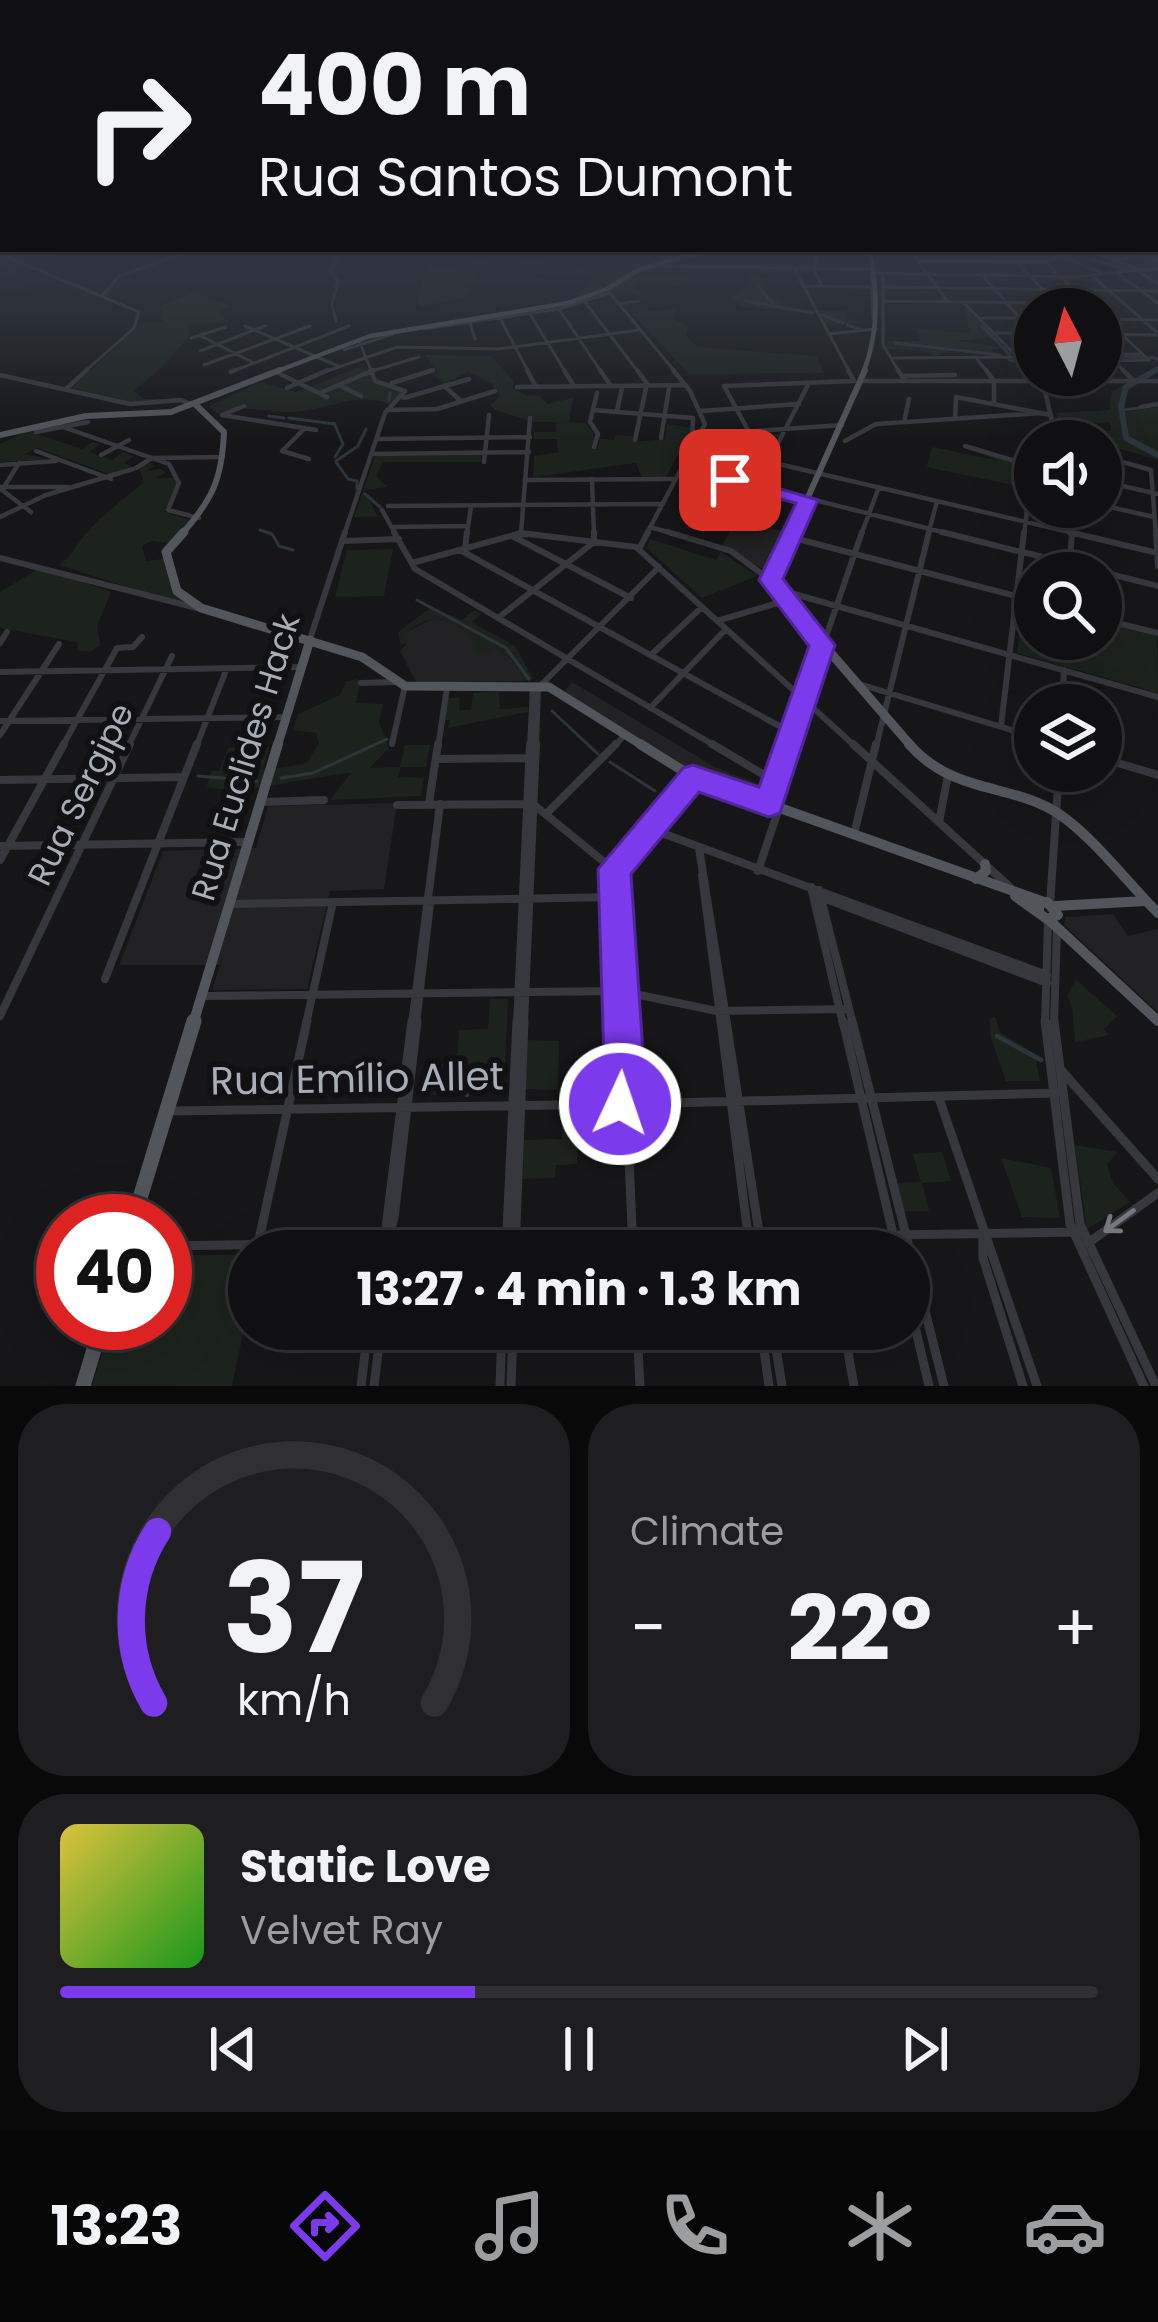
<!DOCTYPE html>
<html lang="en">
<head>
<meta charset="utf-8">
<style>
  :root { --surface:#101012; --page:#1e1e20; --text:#f1f3f6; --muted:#9c9d9f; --line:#303032; --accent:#7c3aed }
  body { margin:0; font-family:Poppins,sans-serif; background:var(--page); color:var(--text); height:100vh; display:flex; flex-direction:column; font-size:45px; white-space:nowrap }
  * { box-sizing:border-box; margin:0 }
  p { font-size:39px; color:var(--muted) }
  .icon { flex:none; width:66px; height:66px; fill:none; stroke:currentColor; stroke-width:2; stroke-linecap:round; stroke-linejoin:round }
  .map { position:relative; height:1386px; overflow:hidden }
  .details { display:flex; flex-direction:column; gap:18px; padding:18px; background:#09090a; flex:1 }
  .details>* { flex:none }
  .banner { position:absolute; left:0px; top:0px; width:1158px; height:252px; box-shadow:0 12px 48px #0002,0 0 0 3px var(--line); background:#101012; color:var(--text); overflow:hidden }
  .needle { width:78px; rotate:354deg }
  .controls { position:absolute; left:1014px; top:288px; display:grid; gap:24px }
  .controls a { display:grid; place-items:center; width:108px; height:108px; border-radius:50%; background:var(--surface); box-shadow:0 12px 48px #0002,0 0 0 3px var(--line); font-size:60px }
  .speed { position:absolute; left:36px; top:1194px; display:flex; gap:24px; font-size:60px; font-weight:700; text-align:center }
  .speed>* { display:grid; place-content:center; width:156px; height:156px; border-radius:50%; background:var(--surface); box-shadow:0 12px 48px #0002,0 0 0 3px var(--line); line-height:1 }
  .speed .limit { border:18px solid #d22; background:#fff; color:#111 }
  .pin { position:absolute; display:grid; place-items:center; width:102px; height:102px; color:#fff; margin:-51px; border-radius:24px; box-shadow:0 6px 18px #0006 }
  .me { position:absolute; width:132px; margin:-66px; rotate:3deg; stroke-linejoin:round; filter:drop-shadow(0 0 9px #0008) }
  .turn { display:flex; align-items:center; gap:42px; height:252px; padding:0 60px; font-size:54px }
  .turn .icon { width:156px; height:156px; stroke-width:2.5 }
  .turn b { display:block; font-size:84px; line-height:102px }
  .big { font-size:90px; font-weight:700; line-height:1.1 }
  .details .tile { flex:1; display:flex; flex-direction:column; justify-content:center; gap:18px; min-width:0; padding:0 42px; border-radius:48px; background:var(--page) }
  .details .dial { align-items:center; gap:0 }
  .dial svg { height:312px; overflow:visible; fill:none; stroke:var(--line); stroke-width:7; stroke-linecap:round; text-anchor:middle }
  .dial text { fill:var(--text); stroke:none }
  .song { display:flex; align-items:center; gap:36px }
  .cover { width:144px; height:144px; border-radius:18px; background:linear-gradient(135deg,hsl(50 70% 55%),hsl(120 70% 35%)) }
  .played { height:12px; border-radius:6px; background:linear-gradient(90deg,var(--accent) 40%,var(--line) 40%) }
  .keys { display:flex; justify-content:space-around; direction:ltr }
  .heat { display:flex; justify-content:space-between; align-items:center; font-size:66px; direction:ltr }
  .details .tiles { flex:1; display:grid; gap:18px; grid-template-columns:1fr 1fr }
  .tile:last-child { grid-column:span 2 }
  .trip { position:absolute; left:228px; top:1230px; width:702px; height:120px; border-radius:60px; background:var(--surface); box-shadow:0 12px 48px #0002,0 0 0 3px var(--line); font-weight:700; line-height:120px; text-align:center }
  .tabs { display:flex; height:192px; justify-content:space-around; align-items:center; background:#060607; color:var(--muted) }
  .tabs .icon { width:84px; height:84px }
  .tabs .current { color:var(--accent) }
  .tabs b { font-size:54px; color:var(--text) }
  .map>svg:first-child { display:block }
  .built { fill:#222225 }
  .green { fill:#1c231d }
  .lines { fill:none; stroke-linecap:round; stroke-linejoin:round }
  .stream-far1 { stroke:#2c353c; stroke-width:3 }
  .stream { stroke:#2c353c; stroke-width:4.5 }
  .river-far1 { stroke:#2c353c; stroke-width:4.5 }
  .river { stroke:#2c353c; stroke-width:6 }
  .minor-far4 { stroke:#37383d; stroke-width:3 }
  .minor-far3 { stroke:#37383d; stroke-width:4.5 }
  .minor-far2 { stroke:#37383d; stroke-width:6 }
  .minor-far1 { stroke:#37383d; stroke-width:8 }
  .minor { stroke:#37383d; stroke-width:9 }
  .major-far4 { stroke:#53555c; stroke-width:4.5 }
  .major-far3 { stroke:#53555c; stroke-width:6 }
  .major-far2 { stroke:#53555c; stroke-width:9 }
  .major-far1 { stroke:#53555c; stroke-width:10 }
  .major { stroke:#53555c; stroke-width:15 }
  .oneway { stroke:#757881 }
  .route { fill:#7c3aed; stroke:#51269a; stroke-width:3 }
  .labels { text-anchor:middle; stroke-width:12; stroke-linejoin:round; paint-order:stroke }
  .street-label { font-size:33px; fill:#a8adb8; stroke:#111113 }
  .near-street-label { font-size:39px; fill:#a8adb8; stroke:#111113 }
</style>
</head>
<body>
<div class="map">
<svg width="1158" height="1386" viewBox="0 0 1158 1386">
  <rect width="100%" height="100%" fill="#161618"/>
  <path class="built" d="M741,520l48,13 -18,40 -49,-27 12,-22z
    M433,618l25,7 18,15 20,8 16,11 12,22 -108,1 -16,-31 7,-8v-11z
    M572,682l143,85 51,20 -2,9 -77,-29 -123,-75z
    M397,803l-13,86 -54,2 -23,98 -95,1 8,-25h-101l44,-114 93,-3 12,-42z
    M1113,914l15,22 30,-7v83l-94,-87 1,-8z"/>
  <path class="green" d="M659,249h51l-79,25 69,-1 -23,13 -43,-4 8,15c-26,-9 -37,-9 -63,2l-2,-5 17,-15 -2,-3c-39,4 -78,-11 -115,-1l-13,22 -43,10 -5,-5 12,-37 16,4 57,-15 76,13 43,-6 7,-10z
    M747,274l18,4 2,15c25,19 51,18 79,18l1,7 18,5 -40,2 -9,-11 -74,-7 -11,-10 20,-15z
    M195,292l37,14 -14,7 11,9 -41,3 2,9c-17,24 -35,39 -56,57l11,8h33l-41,5 -65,-16 69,-65 23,-1 -4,-16z
    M964,306l32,31 -38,4 47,6 -14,3 2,5 -36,-7 -22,8 -11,-5 -38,-2 2,-8h32l-4,-12 54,4z
    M677,308l-3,12 14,5 -2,11 12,11 118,9 8,17 -135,1 -58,-61z
    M425,355l66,1 23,25 -1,7 15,8 11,-1 8,9 26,-6 -4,24 17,1 8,11 -2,14 6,-1 2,-8 14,1 1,-5 18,1v6l32,-3 2,-15 25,4 -26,49h-24l-6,-14 -103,14 1,-21 24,-4 -1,-13h-23v-7h22v-10h-22l-39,-12 -5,-5 10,-9 -9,-13 -23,-11 -24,12 -10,-9 4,-2z
    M363,366l11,15 22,5 7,8 -14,10c-36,-14 -67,10 -104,8 -26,-1 -41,-7 -67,2l-10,-8 52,-24 36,10z
    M1128,382h13l-16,11 1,19 32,-5v53l-65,-19 -6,-10h24l-1,-9 -51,3 -3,-12 53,-3 3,-18z
    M28,431l54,18 11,-7 7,2 -11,8 23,8 11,-8 11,4 -10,7 7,3 -19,9 -75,-27 -13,6 23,5 -47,3v-18z
    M780,434l-23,37 -21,-5 5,-9 -13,-3 -4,6 -20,-3 -8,11 -10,-2 18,-28z
    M960,446l68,21 -5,2 -2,18 -94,-20 5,-20 68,14z
    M481,455v7h-98l-7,14 11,11 -23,3 14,27h-24l21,-61z
    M149,463l5,3 -9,6 15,-3 6,4 -11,5h20l2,6 -12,28 27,9 -22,22 -19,-2 -9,5 4,15 17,-2 7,24 16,23 -127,-41c15,-11 19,-24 32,-37 16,-17 35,-31 53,-46l-5,-14z
    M650,539l66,21 5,-8 36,24 -55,22 -55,-50z
    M393,549l-9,47 -49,1 12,-47z
    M42,567l69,25 -14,34 3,19 -10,7 -12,-1 -1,-9 -77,-14v-36z
    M1023,601l12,3v35h66v-17l56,14 1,57 -141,-40z
    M432,607l30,13 12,-10 7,4 -9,8 43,24 18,33 -9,2 -12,-22 -16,-11 -9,5 -13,-1 2,-11c-24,-19 -42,-32 -69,-9v11l-6,2 -3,-13z
    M356,679l4,2 -4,22 27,1 -4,18 10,26 -20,20 31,-1 5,-22h25l-4,22h-25l-3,10 26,1 -3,18 -91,4 21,-27c-41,3 -105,23 -144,14l4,-16h8l9,-23 9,-1 9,-25h7l-8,25h24l-7,24 45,-8 12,-20 -3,-10 -23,-3 5,-16 42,-19 6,-13z
    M499,692l1,17 28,-2v5l-80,16 2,-8h-6l4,-22h12l-1,12h12l2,-17z
    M1076,980l41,36 -13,13 5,6 -34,7 -3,-35 -5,-11z
    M490,999h18l-3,64 -34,1 -3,31h-35l3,-31 21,-1 2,-33 29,-1z
    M995,1017l5,15 42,26 -6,5 4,18h-34l-15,-42 -2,-20z
    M527,1040l32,1 -1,49 -33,-1z
    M562,1116h15v48l-21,1 -1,13 -32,1 1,-39 38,-1z
    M1075,1145l43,7 -11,12 6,19 17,19 -43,27z
    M942,1152l9,29 -29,2 7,28h-26l-7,-28 25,-1 -8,-28z
    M1001,1158l50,10 9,50 -38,-1z
    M165,1255h84v50l-17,81h-140l19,-63h54z"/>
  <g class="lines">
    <path class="stream-far1" d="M326,249l12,12 -8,10 8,10 -6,23 4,18
      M759,287l13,16
      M745,301l68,12
      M819,314l24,9
      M847,325l15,5
      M982,326l27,28
      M895,343l105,12
      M1101,357h5
      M1115,357h28
      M1150,357l8,2
      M1009,360l7,1
      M1025,361l10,-1
      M389,400l1,-7
      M1121,410l18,-2
      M269,416l15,2
      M289,418l46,6
      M334,423l9,21 -8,13
      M336,461l22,-15 8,-17
      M336,462l12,17 9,2v8
      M365,494l15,13
      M260,530l12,4 7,12 14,4
      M417,600l89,48 23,31
      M552,711l46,43
      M610,762l45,29
      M198,776l59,5
      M281,778l32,-5 74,-34"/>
    <path class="stream" d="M997,1036l44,24
      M442,1067l17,10 8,18"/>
    <path class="river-far1" d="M1150,373l8,-4"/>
    <path class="river" d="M1156,370l-30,17 -5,20 5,31 32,17"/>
    <path class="minor-far4" d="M909,249l39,53
      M1042,249l58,23
      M1123,249l35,12
      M910,250l113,-1
      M818,251l-4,19 8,16
      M1005,251l57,58
      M1092,252l44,16
      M0,254l139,58 -5,16 -51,45
      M1093,259l31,10
      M1121,260l37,-9
      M677,261l43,-12h150
      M918,261l125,1 54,-13
      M1046,263l48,46
      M658,266l212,3
      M795,270l55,103
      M1139,272l19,12
      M877,273l104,2
      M871,274l2,44
      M883,274v71l17,28
      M985,275l90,2 83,-9
      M1119,275l39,28
      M983,276l52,59
      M1092,276l66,57
      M804,286l67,1
      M886,287l272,4
      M103,295l16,-19 77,-27
      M883,301l217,3
      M585,302l54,71
      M618,304l21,-3
      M965,304l68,69
      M559,309l43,64
      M530,314l36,59
      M1101,315l48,45
      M500,318l29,55
      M982,318h53
      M1105,319l53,1
      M470,323l5,16
      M245,326l93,40
      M424,329l135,-20 51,-16 66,80
      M997,333h34
      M828,334l48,-5
      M1101,334l56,1
      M201,336l53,27
      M191,338l35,-11
      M360,343l12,30
      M1101,348l25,25
      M344,350l49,-16
      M200,351l65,-25
      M1101,354h38
      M891,358l144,-1
      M977,359l11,14
      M1101,361l48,-1
      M204,365l106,-39
      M231,372l118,-46
      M321,373l76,-26 102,2 141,-19
      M365,373l54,-16
      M423,373l11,-3"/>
    <path class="minor-far3" d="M527,370l9,17
      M564,370l10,16
      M600,370l11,16
      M637,370l11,15
      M898,370l7,11
      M986,370l8,11v23
      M1030,370l10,10
      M1123,370l9,9
      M231,372l4,-2
      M276,372l51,25
      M0,375l130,29 51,-4 9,4
      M902,376l53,-1
      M861,381h211
      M1077,381h81
      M392,383l41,-13
      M339,385l22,11
      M444,386l17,15
      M517,387l169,-2
      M67,388l20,-18
      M287,388l41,-18
      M320,393l54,-23
      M404,398l65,-19
      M1141,407l17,-3
      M387,410l50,-1 58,-18
      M593,410l100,8 -1,28
      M617,411l5,-23
      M700,411l99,-7
      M222,415l94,15
      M222,415l22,-9
      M955,419l1,-22 95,18
      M904,422l5,-23
      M60,426l109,38 10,19 -11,27 31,8
      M305,428l-23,23 27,8
      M36,432l52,-10
      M749,432l-25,-46 130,-5 -6,-11
      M699,435l143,-10
      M661,438l8,-50
      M376,439l154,-2
      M635,440l11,-52
      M845,441l31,-17 166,-11
      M1039,441l15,-11 -11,-48
      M965,446l70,21
      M594,447l4,-13 -8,-12 7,-29
      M36,451l75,28
      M371,454l158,-2
      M101,455l28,-15
      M1101,456l50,14 5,65
      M484,462l5,-47
      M770,462l312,73
      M19,463l-17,27 29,22
      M0,465l56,-4
      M136,468l16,-10 71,-1
      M691,469l263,66
      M592,479l2,56
      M528,480l144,-1
      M1101,481l57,13
      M756,486l52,-101
      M0,487h68
      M1101,505l53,12
      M388,506l272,-2
      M382,510l14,25
      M0,517l46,-22 87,-26
      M394,527l74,-1
      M650,527l28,8
      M521,533l9,-115
      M344,535l41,-122 20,-22 -30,-10 -4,-11
      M467,535l4,-29
      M513,535h26
      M646,535l59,-111 -15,-33 -17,-21
      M861,535l18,-48
      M928,535l9,-34
      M1024,535l11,-90
      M1072,535l2,-28"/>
    <path class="minor-far2" d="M394,532l21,37 302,178
      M594,532v9
      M668,532l63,19 39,29
      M942,532l79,20
      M1069,532l89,21
      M1156,532l2,34
      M512,536l119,62
      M790,537l245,64
      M343,541l56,-2
      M465,548l2,-16
      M639,549l9,-17
      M460,550l332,183
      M1019,551l139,35
      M0,558l197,50
      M412,563l109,-30 115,14 220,200
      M1069,573l3,-41
      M780,590l378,107
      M498,618l96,-76
      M1101,619l57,14
      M720,620l65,-19
      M310,639l35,-107
      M0,643l7,-11
      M652,654l50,-47
      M0,672l302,-5
      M361,683l34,-1
      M859,684l176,53
      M540,686l119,-119
      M1062,705l2,-35
      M650,708l76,-79
      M0,721l284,-4
      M1001,726l23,-194
      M0,735l59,-91
      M392,744l13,-58
      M62,747l55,-99 16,-1 9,-10
      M128,747l44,-91
      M196,747l31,-79
      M438,747l9,-59
      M530,747l3,-61
      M536,747l2,-61
      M613,747l11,-11
      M788,747l74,-215
      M876,747l53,-215"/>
    <path class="minor-far1" d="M712,744l64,38
      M853,744l157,143
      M1101,758l57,17
      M437,759l94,-1
      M0,780l182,-3
      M262,802l62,-2
      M429,803l9,-59
      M769,804l20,-60
      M397,805l136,-1 81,66
      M546,814l70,-70
      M939,822l9,-47
      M651,829l396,146
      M854,834l22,-90
      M0,846l247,-4
      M699,848l28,176
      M0,860l64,-116
      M758,871l21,-63
      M702,875l19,149
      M811,887l32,137
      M819,890l34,134
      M818,896l229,87
      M231,904l384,-7
      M1050,904l9,-133
      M105,979l92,-235
      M204,996l416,-5 97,20 131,-2
      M0,1016l130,-272
      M306,1024l27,-122
      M412,1024l28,-220
      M416,1024l14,-120
      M517,1024l13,-280
      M524,1024l12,-280
      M622,1024l-8,-154 79,-93
      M1045,1024l3,-103
      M1054,1024l3,-96"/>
    <path class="minor" d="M622,1021l4,76
      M721,1021l29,230
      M726,1021l36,230
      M843,1021l54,230
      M852,1021l92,365
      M1045,1021l25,203 74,162
      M1054,1021l26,203 76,162
      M1060,1069l98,110
      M620 1105a7 7 0 1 1 14 0a7 7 0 1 1-14 0Z
      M939,1098l98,288
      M634,1104l422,-11
      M171,1111l449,-7
      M627,1112l6,139
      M983,1234v24l40,128
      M827,1237l2,14
      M387,1241l7,-23 23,-197
      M1088,1243l70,-50
      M258,1244l49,-223
      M165,1246l917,-14
      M383,1251l29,-230
      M506,1251l11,-230
      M515,1251l9,-230
      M909,1301l20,85
      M637,1329l3,57
      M761,1329l8,57
      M773,1329l9,57
      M844,1329l10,57
      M361,1386l7,-57
      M374,1386l7,-57
      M500,1386l2,-57
      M511,1386l2,-57"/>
    <path class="major-far4" d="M272,373l98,-37 198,-33 39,-14 31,-19 74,-21
      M863,373c16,-39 15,-83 6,-124"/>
    <path class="major-far3" d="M0,435l86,-19 85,-4 109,-42
      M181,535c31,-35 41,-55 43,-103l-29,-28
      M791,535l74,-165"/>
    <path class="major-far2" d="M184,532l-18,20 11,39 24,17 161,49 43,29 144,1 96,60
      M792,532l-21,44 1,9 140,162
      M277,747l33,-107"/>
    <path class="major-far1" d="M640,744l53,33 351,125
      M909,744c44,51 104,39 150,70 34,23 69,69 99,99
      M976,879l10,-8 -1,-7
      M1015,896l32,23 11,-4 -11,-13 -8,2v8
      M1055,906l90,-5
      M1049,920l109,101
      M193,1024l85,-280"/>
    <path class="major" d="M133,1221l61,-200
      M83,1386l19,-63"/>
  </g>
  <defs><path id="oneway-shaft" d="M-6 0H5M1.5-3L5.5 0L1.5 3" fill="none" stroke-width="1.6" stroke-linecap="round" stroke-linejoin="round" transform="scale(3)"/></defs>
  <use class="oneway" href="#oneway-shaft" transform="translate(1119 1221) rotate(144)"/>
  <linearGradient id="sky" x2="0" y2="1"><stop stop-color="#0c0c0d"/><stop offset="0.56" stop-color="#363c48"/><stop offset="1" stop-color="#363c48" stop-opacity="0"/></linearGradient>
  <rect width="1158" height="442" fill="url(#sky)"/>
  <path class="route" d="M730,474l88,26 -35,79 52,66 -55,168 -11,4 -70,-25 -68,82 15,223 -11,21 -15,6 -14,-6 -6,-14 5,-13 -7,-222 85,-101 10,-3 66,22 50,-141 -50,-66 37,-77 -73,-19 -3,-4z"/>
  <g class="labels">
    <g class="street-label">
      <text transform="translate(245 757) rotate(-73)" y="12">Rua Euclides Hack</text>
      <text transform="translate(80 794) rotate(-64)" y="12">Rua Sergipe</text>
    </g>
    <g class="near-street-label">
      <text transform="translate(357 1078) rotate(-1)" y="14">Rua Emílio Allet</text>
    </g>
  </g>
</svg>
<div class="controls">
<a><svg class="needle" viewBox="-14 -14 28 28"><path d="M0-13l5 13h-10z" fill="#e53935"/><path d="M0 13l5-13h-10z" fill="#9c9d9f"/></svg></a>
<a><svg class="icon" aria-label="sound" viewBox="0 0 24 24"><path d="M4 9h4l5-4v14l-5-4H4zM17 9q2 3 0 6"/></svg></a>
<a><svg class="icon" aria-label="search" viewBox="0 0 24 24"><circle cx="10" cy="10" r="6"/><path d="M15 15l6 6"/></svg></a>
<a><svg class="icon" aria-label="layers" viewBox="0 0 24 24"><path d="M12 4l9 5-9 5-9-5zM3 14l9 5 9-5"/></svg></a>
</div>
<div class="speed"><div class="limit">40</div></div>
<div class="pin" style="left:730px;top:480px;background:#d93025"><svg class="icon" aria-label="arrive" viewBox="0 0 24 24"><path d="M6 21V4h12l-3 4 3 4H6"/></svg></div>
<svg class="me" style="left:620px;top:1104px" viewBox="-20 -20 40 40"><circle r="17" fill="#7c3aed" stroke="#fff" stroke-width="3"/><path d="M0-11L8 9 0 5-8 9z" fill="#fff"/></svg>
<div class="trip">13:27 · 4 min · 1.3 km</div>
<div class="banner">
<div class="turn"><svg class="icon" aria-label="right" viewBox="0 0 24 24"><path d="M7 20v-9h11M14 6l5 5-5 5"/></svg><div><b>400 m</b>Rua Santos Dumont</div></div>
</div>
</div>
<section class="details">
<div class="tiles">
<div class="tile dial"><svg viewBox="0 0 100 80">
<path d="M14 69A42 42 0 1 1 86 69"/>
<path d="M14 69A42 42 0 0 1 15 25" stroke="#7c3aed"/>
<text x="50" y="56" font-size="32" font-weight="700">37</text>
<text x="50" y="72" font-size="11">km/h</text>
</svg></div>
<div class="tile"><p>Climate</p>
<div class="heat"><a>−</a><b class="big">22°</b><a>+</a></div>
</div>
<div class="tile">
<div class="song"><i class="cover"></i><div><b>Static Love</b><p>Velvet Ray</p></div></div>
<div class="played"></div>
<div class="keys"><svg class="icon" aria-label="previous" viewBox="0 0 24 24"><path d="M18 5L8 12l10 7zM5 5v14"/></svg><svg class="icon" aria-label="pause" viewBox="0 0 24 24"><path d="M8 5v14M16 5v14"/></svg><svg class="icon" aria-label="next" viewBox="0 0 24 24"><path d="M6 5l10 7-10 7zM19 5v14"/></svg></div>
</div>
</div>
</section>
<nav class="tabs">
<b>13:23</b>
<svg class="icon current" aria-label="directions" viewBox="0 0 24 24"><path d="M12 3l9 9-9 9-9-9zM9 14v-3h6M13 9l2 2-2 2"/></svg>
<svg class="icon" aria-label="music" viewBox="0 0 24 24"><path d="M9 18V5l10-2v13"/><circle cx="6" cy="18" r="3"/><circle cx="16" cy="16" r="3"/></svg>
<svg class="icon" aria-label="phone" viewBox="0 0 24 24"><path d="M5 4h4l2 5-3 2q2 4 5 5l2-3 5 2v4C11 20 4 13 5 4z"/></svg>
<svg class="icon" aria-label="climate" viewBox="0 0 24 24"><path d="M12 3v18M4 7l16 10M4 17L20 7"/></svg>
<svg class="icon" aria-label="car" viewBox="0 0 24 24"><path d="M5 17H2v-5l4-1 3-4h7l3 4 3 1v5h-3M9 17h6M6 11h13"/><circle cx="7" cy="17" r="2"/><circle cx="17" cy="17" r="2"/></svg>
</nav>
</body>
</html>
